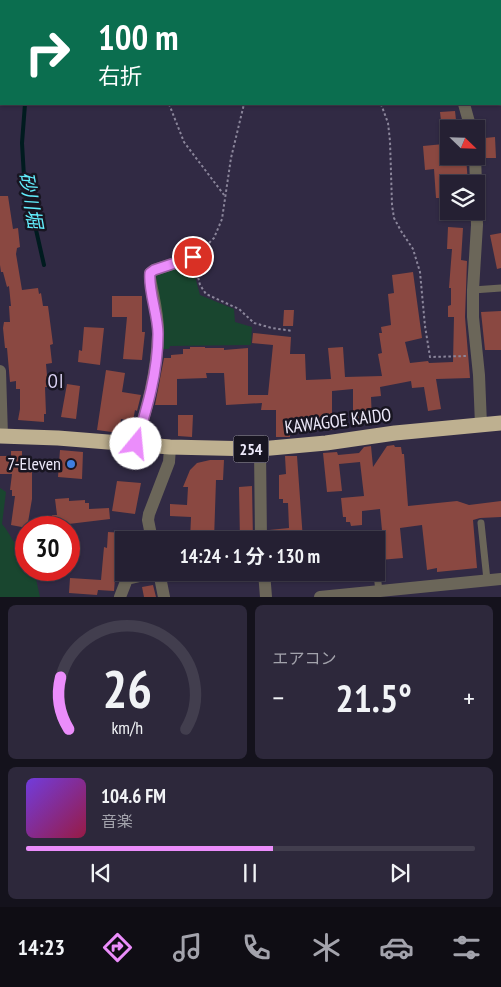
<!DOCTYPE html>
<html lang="ja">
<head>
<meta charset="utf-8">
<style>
  :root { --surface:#252033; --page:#2d283b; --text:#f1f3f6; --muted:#a3a3ac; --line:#423e4e; --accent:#eb8dfb }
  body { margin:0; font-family:"PT Sans Narrow","Noto Sans JP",sans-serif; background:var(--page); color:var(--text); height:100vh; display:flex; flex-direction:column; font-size:19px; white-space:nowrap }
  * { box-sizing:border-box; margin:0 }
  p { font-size:16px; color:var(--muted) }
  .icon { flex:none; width:28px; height:28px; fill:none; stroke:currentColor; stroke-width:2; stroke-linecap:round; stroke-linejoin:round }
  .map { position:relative; height:597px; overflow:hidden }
  .details { display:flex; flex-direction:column; gap:8px; padding:8px; background:#14121c; flex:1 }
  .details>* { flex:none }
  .banner { position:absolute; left:0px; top:0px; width:501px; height:105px; box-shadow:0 1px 4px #0004,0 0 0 1px var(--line); background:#0b6e4f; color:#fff; overflow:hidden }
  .needle { width:32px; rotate:113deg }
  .controls { position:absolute; left:440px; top:120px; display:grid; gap:10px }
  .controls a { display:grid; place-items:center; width:45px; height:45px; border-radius:0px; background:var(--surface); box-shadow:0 1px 4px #0004,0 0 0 1px var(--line); font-size:25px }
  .speed { position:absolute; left:15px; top:516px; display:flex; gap:10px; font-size:25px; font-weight:700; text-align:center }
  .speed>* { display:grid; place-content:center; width:65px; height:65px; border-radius:50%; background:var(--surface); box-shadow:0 1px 4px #0004,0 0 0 1px var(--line); line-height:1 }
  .speed .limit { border:8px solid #d22; background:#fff; color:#111 }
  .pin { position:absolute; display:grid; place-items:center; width:42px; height:42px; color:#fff; margin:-21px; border:2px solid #fff; border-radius:50%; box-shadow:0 1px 5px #0007 }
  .me { position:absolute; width:55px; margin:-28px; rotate:17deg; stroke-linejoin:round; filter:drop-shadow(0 0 4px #0008) }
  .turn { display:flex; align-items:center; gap:18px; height:105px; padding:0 15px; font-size:22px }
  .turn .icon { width:65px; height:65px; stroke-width:2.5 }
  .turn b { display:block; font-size:35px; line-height:42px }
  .big { font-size:38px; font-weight:700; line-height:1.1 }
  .details .tile { flex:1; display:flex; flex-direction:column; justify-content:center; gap:8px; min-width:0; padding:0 18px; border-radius:8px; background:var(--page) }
  .details .dial { align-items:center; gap:0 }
  .dial svg { height:130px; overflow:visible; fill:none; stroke:var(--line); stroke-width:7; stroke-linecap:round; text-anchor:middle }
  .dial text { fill:var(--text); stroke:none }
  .song { display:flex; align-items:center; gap:15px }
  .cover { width:60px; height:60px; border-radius:8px; background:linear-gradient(135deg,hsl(260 70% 55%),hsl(340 70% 35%)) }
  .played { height:5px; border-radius:2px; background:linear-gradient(90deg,var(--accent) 55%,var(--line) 55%) }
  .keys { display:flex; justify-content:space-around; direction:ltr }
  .heat { display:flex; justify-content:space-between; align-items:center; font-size:28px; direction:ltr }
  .details .tiles { flex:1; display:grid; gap:8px; grid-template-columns:1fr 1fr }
  .tile:last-child { grid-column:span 2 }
  .trip { position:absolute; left:115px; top:531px; width:270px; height:50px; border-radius:0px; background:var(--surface); box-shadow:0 1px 4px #0004,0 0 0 1px var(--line); font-weight:700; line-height:50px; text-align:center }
  .tabs { display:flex; height:80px; justify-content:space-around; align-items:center; background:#0f0d14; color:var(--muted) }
  .tabs .icon { width:35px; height:35px }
  .tabs .active { color:var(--accent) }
  .tabs b { font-size:22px; color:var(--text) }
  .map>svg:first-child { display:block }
  .green { fill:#19462f }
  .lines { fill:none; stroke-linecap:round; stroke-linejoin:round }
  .stream { stroke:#001b1f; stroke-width:4 }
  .building { fill:#8a4841 }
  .path { stroke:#8b869b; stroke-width:2; stroke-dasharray:2.5 2.5; stroke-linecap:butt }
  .lane { stroke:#6b6659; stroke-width:7 }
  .street { stroke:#6b6659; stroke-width:12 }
  .highway { stroke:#beb090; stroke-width:15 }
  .route-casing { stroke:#995ca3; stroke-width:12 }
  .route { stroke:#eb8dfb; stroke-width:9 }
  .shop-dot { fill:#3f7fe0; stroke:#181521; stroke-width:2 }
  .labels { text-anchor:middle; stroke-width:5; stroke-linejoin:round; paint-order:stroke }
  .shield { fill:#181521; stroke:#ada9b9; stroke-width:1 }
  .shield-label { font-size:16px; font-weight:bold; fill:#ede9fa }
  .street-label { font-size:18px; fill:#ede9fa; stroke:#181521 }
  .poi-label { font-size:18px; fill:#ede9fa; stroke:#181521; text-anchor:end }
  .water-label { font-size:19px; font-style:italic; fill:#62eefd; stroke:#181521 }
  .neighbourhood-label { font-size:19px; letter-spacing:1px; fill:#dbd2f4; stroke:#181521 }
</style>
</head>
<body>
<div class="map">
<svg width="501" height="597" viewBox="0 0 501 597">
  <rect width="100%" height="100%" fill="#312a44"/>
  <path class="green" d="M191,262l9,33 34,14 1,13 17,5 -1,18 -81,1 -1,3h-10l-3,-76z
    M0,488l6,4 -4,32c9,10 12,23 24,30v16h8l6,27h-40z"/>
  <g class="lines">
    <path class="stream" d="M1,0v1
      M25,104l-3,39 2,34 20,88"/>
  </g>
  <path class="building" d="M455,111l2,18h-15l-2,-17z
    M495,137l1,21h-11v-20z
    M444,144l1,12h21l2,28h-19v14h-13l-2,-29 -9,1 -2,-24z
    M0,196h8l5,33 5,-1 2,19 -3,1 -1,6 6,36 16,-2 1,6 2,-1 2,13h5l5,38 -3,1 2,18 -6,1 2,23h-3l1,27h-2v8l-26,-2 2,-11v-20h-4v-8l-6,1 -3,-34h-2l-2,-20 1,-6h6l-1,-16h2l-2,-20 -2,1 -4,-15h-2l-1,-7z
    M448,227l15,1 -2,32 6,1 -2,56 5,61 -34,1 5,30 -13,2 -4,-24 -12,1 -1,-7 -31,6 1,9 -10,1 1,24 -19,1v-33l-21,2v39h-18v-13l-24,1v19h-14v-27h-15l1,-7 -36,2 -2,-32h-18l1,5 -30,1v26h-22l9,-47h7v-3l12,-1v-5h7v-2h15v1h19v2l24,-2v47h20l5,-50 -21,-2 1,-10 38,4 -1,17h15l1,26 25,-1 -3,-31 15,-1 2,30 37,-1 -4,-22 4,-1 -3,-20h3l-1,-6 10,-2 -3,-31 6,-1 -2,-18 21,-3 9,66 -17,4 5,21 18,-2 1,2 24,-1 1,-45h-6v-11l3,-1v-17h-2l3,-39h-5z
    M501,233v35l-4,1 -7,-34z
    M112,296h30v36h3l-3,28 -19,-1 4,-42h-15z
    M284,310h10l-1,16h-10z
    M501,311v39h-16l-4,-38z
    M84,327l20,1 -4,37 -22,-3 1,-12 3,1z
    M106,370l19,3 -3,19 19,3 -4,16 -2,-1 -2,11 -12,-2 -2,14 -22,-3z
    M67,384l13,2 -4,33 -15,-2z
    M178,415h15l-1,22 -14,-1z
    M394,445l1,2h6l1,7h2l4,52 49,-5 12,4 32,-4v16l-21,1 -7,2 4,48 -40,4v-4l-10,2 -5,-45 -22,3 3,30 -23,2 -1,-18 4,-1 -3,-32 -18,2v14l-11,1 -1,-4h-4v-5h-3l-2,-19 23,-2 -4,-34 -21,2 3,27 -15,1 -4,-39 14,-1 1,3 21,-2 5,-6 7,-1 2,21 14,-21z
    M60,450l23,2 -1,27 -24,-2z
    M11,451h11v21h10v27l-5,29 -16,-3 4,-29h-3v-6h-2l2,-16h-12v-18h11z
    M285,456h12l6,84h-34v-10l20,-2 -1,-25h-5v-4h-4v-24l7,-1z
    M210,460h14l-1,20h-7l-2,60h-24l1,-23 -21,-1v-12l17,1 1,-18h-5l7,-17 7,-7z
    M117,481l24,2 -6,31 -23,-3z
    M252,486l1,54h-13l-1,-53z
    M69,498v3l16,-1v3h4v6l20,-1 1,11 -58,7v-11h5l-2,-16z
    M108,532l16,1v36h-5l-1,9h-3l-1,13 -16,-1 -1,5 -28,-2 1,-15 31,2 3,-33 3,1z
    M153,585l3,12h-12l-2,-10z"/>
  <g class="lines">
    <path class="path" d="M241,0v1
      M348,0v1
      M401,0l2,1
      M146,1v-1
      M169,104l15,38 40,53
      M381,104l7,19 2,18 2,64 2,13 7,13 12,18 7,23 5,54 5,31 36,-1
      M202,250l12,-12 8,-19 9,-61 13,-54
      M196,268l4,17 6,9 33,15 15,14 18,5 21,3"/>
    <path class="lane" d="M473,290l28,-2
      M481,523l6,57
      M376,566l3,25"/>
    <path class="street" d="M419,0l1,1
      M464,104l7,25
      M475,156l1,28
      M476,192l1,33 -4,65v27l6,58 2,50
      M0,371l2,65
      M136,443c11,-35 21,-71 22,-108 1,-19 -5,-39 -8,-57v-5l4,-3 39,-13
      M260,449l1,91
      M152,540l-4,-20 1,-6 20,-52 1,-15
      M159,572l5,25
      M264,572l2,25
      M120,597l7,-18 30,-7
      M320,597l181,-18"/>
    <path class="highway" d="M0,436l58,2 112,9 90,2 66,-6 69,-10 106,-10"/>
  </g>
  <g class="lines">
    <defs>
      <path id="route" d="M136,444c11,-36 22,-72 22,-110 0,-19 -10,-44 -8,-61l4,-3 39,-13"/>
    </defs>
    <use href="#route" class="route-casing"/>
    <use href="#route" class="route"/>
  </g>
  <circle class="shop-dot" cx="71" cy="464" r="5"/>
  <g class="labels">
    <rect class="shield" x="233.5" y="435.5" width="35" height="27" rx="4"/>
    <g class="shield-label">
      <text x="251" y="455">254</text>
    </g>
    <g class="street-label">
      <text transform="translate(338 421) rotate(-7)" y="6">KAWAGOE KAIDO</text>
    </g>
    <g class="poi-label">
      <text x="61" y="470">7-Eleven</text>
    </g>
    <g class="water-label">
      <text transform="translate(31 200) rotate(80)" y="7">砂川堀</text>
    </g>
    <g class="neighbourhood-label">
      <text x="56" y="388">OI</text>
    </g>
  </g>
</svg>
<div class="controls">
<a><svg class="needle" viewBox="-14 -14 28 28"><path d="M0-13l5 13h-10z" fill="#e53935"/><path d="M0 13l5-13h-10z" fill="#a3a3ac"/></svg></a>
<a><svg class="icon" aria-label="layers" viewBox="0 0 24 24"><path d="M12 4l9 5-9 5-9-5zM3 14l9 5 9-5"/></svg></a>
</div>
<div class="speed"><div class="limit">30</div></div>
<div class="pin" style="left:193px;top:257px;background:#d93025"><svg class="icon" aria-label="arrive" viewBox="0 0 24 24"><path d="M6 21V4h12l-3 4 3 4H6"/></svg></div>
<svg class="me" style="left:136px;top:444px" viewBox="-20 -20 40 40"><circle r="19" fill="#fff"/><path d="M0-13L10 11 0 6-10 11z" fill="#eb8dfb"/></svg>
<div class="trip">14:24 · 1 分 · 130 m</div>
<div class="banner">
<div class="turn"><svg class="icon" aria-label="right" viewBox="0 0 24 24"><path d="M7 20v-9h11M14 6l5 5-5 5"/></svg><div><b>100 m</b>右折</div></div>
</div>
</div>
<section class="details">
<div class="tiles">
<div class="tile dial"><svg viewBox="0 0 100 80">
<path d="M14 69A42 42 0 1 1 86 69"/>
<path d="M14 69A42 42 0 0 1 9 37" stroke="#eb8dfb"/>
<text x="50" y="56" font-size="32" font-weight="700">26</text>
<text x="50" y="72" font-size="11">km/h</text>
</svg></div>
<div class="tile"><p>エアコン</p>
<div class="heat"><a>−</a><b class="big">21.5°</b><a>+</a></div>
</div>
<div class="tile">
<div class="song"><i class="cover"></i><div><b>104.6 FM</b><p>音楽</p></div></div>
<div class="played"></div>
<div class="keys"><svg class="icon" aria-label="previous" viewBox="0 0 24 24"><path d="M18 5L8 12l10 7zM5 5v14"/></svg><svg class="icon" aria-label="pause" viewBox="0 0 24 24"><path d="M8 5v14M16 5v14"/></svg><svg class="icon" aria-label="next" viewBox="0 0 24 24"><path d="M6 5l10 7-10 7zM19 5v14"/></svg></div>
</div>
</div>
</section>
<nav class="tabs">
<b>14:23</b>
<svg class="icon active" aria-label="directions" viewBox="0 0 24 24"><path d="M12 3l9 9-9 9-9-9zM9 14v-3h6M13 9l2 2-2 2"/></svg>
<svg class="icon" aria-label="music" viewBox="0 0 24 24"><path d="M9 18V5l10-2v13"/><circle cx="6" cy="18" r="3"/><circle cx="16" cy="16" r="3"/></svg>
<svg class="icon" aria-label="phone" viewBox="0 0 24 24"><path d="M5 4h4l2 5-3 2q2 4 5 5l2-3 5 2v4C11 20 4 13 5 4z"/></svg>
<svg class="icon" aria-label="climate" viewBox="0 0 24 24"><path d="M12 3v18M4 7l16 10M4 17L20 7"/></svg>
<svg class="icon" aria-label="car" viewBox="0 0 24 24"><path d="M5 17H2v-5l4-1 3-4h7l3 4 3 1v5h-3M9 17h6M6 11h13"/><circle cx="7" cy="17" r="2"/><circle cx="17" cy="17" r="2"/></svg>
<svg class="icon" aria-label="filters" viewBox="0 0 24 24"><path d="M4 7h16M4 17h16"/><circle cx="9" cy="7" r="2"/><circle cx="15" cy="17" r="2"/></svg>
</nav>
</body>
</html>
